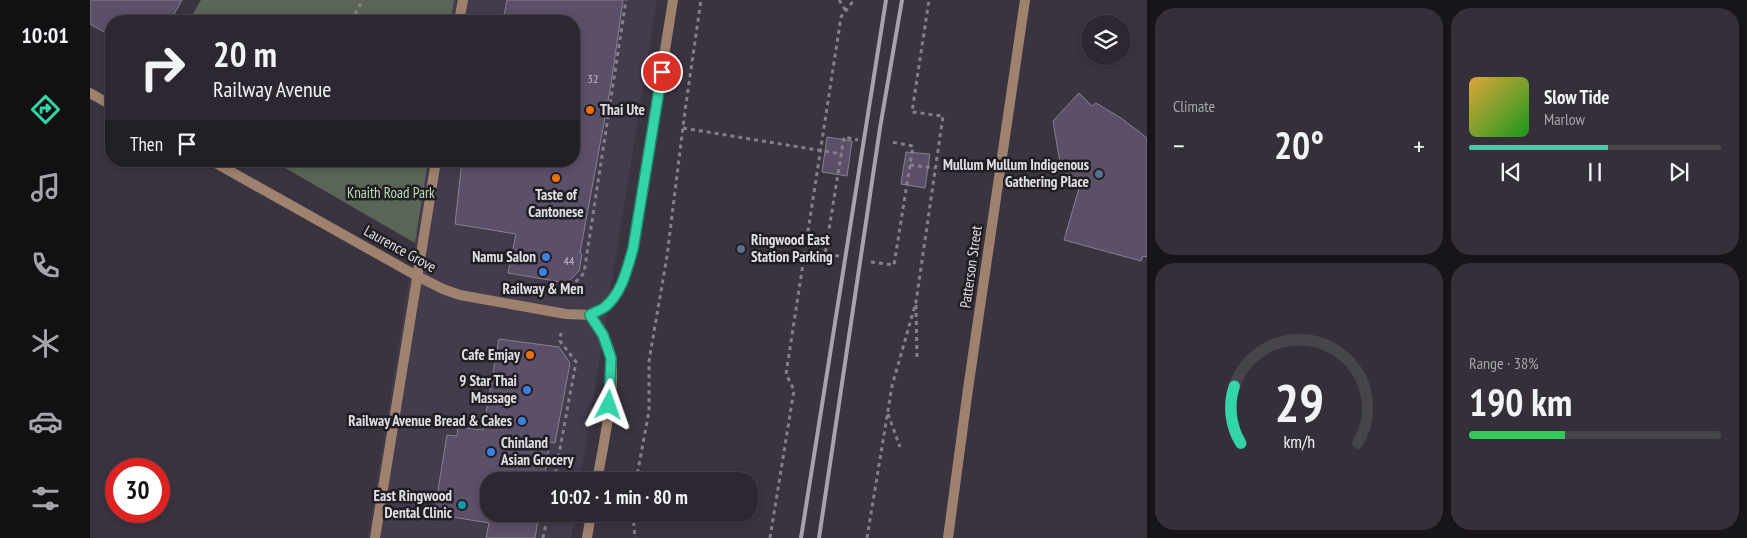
<!DOCTYPE html>
<html lang="en">
<head>
<meta charset="utf-8">
<style>
  :root { --surface:#2c2730; --page:#342f38; --text:#f1f3f6; --muted:#a6a5ab; --line:#48444c; --accent:#33d4a8 }
  body { margin:0; font-family:"PT Sans Narrow",sans-serif; background:var(--page); color:var(--text); height:100vh; display:flex; flex-direction:column; font-size:19px; white-space:nowrap }
  * { box-sizing:border-box; margin:0 }
  p { font-size:16px; color:var(--muted) }
  .icon { flex:none; width:28px; height:28px; fill:none; stroke:currentColor; stroke-width:2; stroke-linecap:round; stroke-linejoin:round }
  .map { position:relative; flex:1; overflow:hidden }
  .side { display:flex; flex-direction:column; gap:8px; padding:8px; background:#18151a; width:600px }
  .side>* { flex:none }
  .hud { position:absolute; left:15px; top:15px; width:475px; height:152px; border-radius:20px; box-shadow:0 2px 8px #0003,0 0 0 1px var(--line); background:#2c2730; color:var(--text); overflow:hidden }
  .fabs { position:absolute; left:991px; top:15px; display:grid; gap:10px }
  .fabs a { display:grid; place-items:center; width:50px; height:50px; border-radius:50%; background:var(--surface); box-shadow:0 2px 8px #0003,0 0 0 1px var(--line); font-size:25px }
  .speed { position:absolute; left:15px; top:458px; display:flex; gap:10px; font-size:25px; font-weight:700; text-align:center }
  .speed>* { display:grid; place-content:center; width:65px; height:65px; border-radius:50%; background:var(--surface); box-shadow:0 2px 8px #0003,0 0 0 1px var(--line); line-height:1 }
  .speed .limit { border:8px solid #d22; background:#fff; color:#111 }
  .pin { position:absolute; display:grid; place-items:center; width:42px; height:42px; color:#fff; margin:-21px; border:2px solid #fff; border-radius:50%; box-shadow:0 1px 5px #0007 }
  .me { position:absolute; width:55px; margin:-28px; rotate:4deg; stroke-linejoin:round; filter:drop-shadow(0 0 4px #0008) }
  .turn { display:flex; align-items:center; gap:18px; height:105px; padding:0 25px; font-size:22px }
  .turn .icon { width:65px; height:65px; stroke-width:2.5 }
  .turn b { display:block; font-size:35px; line-height:42px }
  .then { display:flex; align-items:center; height:48px; padding:0 25px; background:#0003; gap:10px; font-size:19px }
  .big { font-size:38px; font-weight:700; line-height:1.1 }
  .side .card { flex:1; display:flex; flex-direction:column; justify-content:center; gap:8px; min-width:0; padding:0 18px; border-radius:20px; background:var(--page) }
  .side .dial { align-items:center; gap:0 }
  .dial svg { height:130px; overflow:visible; fill:none; stroke:var(--line); stroke-width:7; stroke-linecap:round; text-anchor:middle }
  .dial text { fill:var(--text); stroke:none }
  .song { display:flex; align-items:center; gap:15px }
  .cover { width:60px; height:60px; border-radius:8px; background:linear-gradient(135deg,hsl(40 70% 55%),hsl(120 70% 35%)) }
  .played { height:5px; border-radius:2px; background:linear-gradient(90deg,var(--accent) 55%,var(--line) 55%) }
  .keys { display:flex; justify-content:space-around; direction:ltr }
  .heat { display:flex; justify-content:space-between; align-items:center; font-size:28px; direction:ltr }
  .charge { height:8px; border-radius:4px; background:linear-gradient(90deg,#34c759 38%,var(--line) 0) }
  .side .tiles { flex:1; display:grid; gap:8px; grid-template-columns:repeat(2,1fr) }
  .trip { position:absolute; left:390px; top:472px; width:278px; height:50px; border-radius:20px; background:var(--surface); box-shadow:0 2px 8px #0003,0 0 0 1px var(--line); font-weight:700; line-height:50px; text-align:center }
  main { display:flex; flex:1; min-height:0 }
  .dock { display:flex; flex-direction:column; width:90px; justify-content:space-around; align-items:center; background:#121013; color:var(--muted) }
  .dock .icon { width:35px; height:35px }
  .dock .current { color:var(--accent) }
  .dock b { font-size:22px; color:var(--text) }
  .map>svg:first-child { display:block }
  .built { fill:#443b4d }
  .green { fill:#5a6558 }
  .building { fill:#5c4f68; stroke:#87808e }
  .lines { fill:none; stroke-linecap:round; stroke-linejoin:round }
  .path { stroke:#847f89; stroke-width:3; stroke-dasharray:4 4; stroke-linecap:butt }
  .lane { stroke:#9f826e; stroke-width:10 }
  .street { stroke:#9f826e; stroke-width:10 }
  .rail { stroke:#a7a2ac; stroke-width:4 }
  .route-casing { stroke:#218a6d; stroke-width:12 }
  .route { stroke:#33d4a8; stroke-width:9 }
  .food-dot { fill:#e8710a; stroke:#201d23; stroke-width:2 }
  .service-dot { fill:#5c6f8a; stroke:#201d23; stroke-width:2 }
  .shop-dot { fill:#3f7fe0; stroke:#201d23; stroke-width:2 }
  .culture-dot { fill:#0f9aa8; stroke:#201d23; stroke-width:2 }
  .labels { text-anchor:middle; stroke-width:5; stroke-linejoin:round; paint-order:stroke }
  .number-label { font-size:12px; fill:#c0bac6 }
  .poi-label { font-size:15px; font-weight:bold; fill:#e1dde5; stroke:#201d23; text-anchor:end }
  .park-label { font-size:15px; fill:#b9dfb3; stroke:#201d23 }
  .street-label { font-size:15px; fill:#e1dde5; stroke:#201d23 }
</style>
</head>
<body>
<main>
<nav class="dock">
<b>10:01</b>
<svg class="icon current" aria-label="directions" viewBox="0 0 24 24"><path d="M12 3l9 9-9 9-9-9zM9 14v-3h6M13 9l2 2-2 2"/></svg>
<svg class="icon" aria-label="music" viewBox="0 0 24 24"><path d="M9 18V5l10-2v13"/><circle cx="6" cy="18" r="3"/><circle cx="16" cy="16" r="3"/></svg>
<svg class="icon" aria-label="phone" viewBox="0 0 24 24"><path d="M5 4h4l2 5-3 2q2 4 5 5l2-3 5 2v4C11 20 4 13 5 4z"/></svg>
<svg class="icon" aria-label="climate" viewBox="0 0 24 24"><path d="M12 3v18M4 7l16 10M4 17L20 7"/></svg>
<svg class="icon" aria-label="car" viewBox="0 0 24 24"><path d="M5 17H2v-5l4-1 3-4h7l3 4 3 1v5h-3M9 17h6M6 11h13"/><circle cx="7" cy="17" r="2"/><circle cx="17" cy="17" r="2"/></svg>
<svg class="icon" aria-label="filters" viewBox="0 0 24 24"><path d="M4 7h16M4 17h16"/><circle cx="9" cy="7" r="2"/><circle cx="15" cy="17" r="2"/></svg>
</nav>
<div class="map">
<svg width="1057" height="538" viewBox="0 0 1057 538">
  <rect width="100%" height="100%" fill="#3a3440"/>
  <path class="built" d="M364,0h203l-77,481h-91v33h86l-4,24h-203l60,-377h146v-140h-123z"/>
  <path class="green" d="M111,0h253l-3,21h-262z
    M183,161h155l-13,82z"/>
  <path class="building" d="M0,0h92l-12,21h-59v15l-21,-12z
    M417,0h116l-12,84 -31,169 2,1 -3,17 -12,12 -59,-10 8,-39 -61,-10 7,-63h112v-140h-71z
    M989,93l13,13 4,-3 25,15 26,20v119l-4,-1 -2,5 -77,-21 15,-52 -17,-21 -3,-10 -6,-36z
    M737,137l25,4 -5,35 -25,-4z
    M816,152l24,2 -5,34 -24,-4z
    M409,339l60,8 11,16 -15,80 -5,-1 -6,39h-55v33h50l-4,24h-49l3,-15 -55,-9 13,-79 10,1 1,-9 25,3z"/>
  <g class="lines">
    <path class="path" d="M749,0l7,11
      M261,21l12,-21
      M593,128l159,26
      M820,165l25,3
      M749,256l-14,-2 19,-117 14,3
      M781,262l23,3 19,-119 -22,-4
      M479,296l2,-9 13,-14 42,-273
      M826,305l1,54
      M798,414l12,33
      M464,481l22,-119 -16,-21 1,-8
      M546,481l13,-70v-50l18,-105 18,-145 16,-111
      M543,514l2,24
      M453,538l5,-24
      M680,538l24,-148 -8,-16 55,-357 13,-17
      M777,538l25,-152 24,-84 27,-186 -31,-4 17,-112"/>
    <path class="lane" d="M369,21l4,-21
      M285,538l61,-377"/>
    <path class="street" d="M0,93l21,12
      M122,161l205,115 26,13 17,6 106,19 25,1
      M501,315c4,-3 10,-5 14,-8 17,-14 22,-38 28,-58l40,-249
      M501,315c6,11 14,22 18,34 10,29 -7,101 -12,132
      M497,538l4,-24
      M858,538l20,-149 57,-389"/>
    <path class="rail" d="M711,538l85,-538
      M729,538l61,-410 22,-128"/>
  </g>
  <g class="lines">
    <defs>
      <path id="route" d="M519,405l2,-47 -8,-23 -13,-20c5,-3 11,-5 15,-8 17,-14 22,-38 28,-58l29,-177"/>
    </defs>
    <use href="#route" class="route-casing"/>
    <use href="#route" class="route"/>
  </g>
  <g class="food-dot">
    <circle cx="500" cy="110" r="5"/>
    <circle cx="466" cy="178" r="5"/>
    <circle cx="440" cy="355" r="5"/>
  </g>
  <g class="service-dot">
    <circle cx="1009" cy="174" r="5"/>
    <circle cx="651" cy="249" r="5"/>
  </g>
  <g class="shop-dot">
    <circle cx="456" cy="257" r="5"/>
    <circle cx="453" cy="272" r="5"/>
    <circle cx="437" cy="390" r="5"/>
    <circle cx="432" cy="421" r="5"/>
    <circle cx="401" cy="452" r="5"/>
  </g>
  <circle class="culture-dot" cx="372" cy="505" r="5"/>
  <g class="labels">
    <g class="number-label">
      <text x="503" y="83">32</text>
      <text x="479" y="265">44</text>
    </g>
    <g class="poi-label">
      <text x="510" y="115" text-anchor="start">Thai Ute</text>
      <text x="999" y="170">Mullum Mullum Indigenous<tspan x="999" dy="17">Gathering Place</tspan></text>
      <text x="466" y="200" text-anchor="middle">Taste of<tspan x="466" dy="17">Cantonese</tspan></text>
      <text x="661" y="245" text-anchor="start">Ringwood East<tspan x="661" dy="17">Station Parking</tspan></text>
      <text x="446" y="262">Namu Salon</text>
      <text x="453" y="294" text-anchor="middle">Railway &amp; Men</text>
      <text x="430" y="360">Cafe Emjay</text>
      <text x="427" y="386">9 Star Thai<tspan x="427" dy="17">Massage</tspan></text>
      <text x="422" y="426">Railway Avenue Bread &amp; Cakes</text>
      <text x="411" y="448" text-anchor="start">Chinland<tspan x="411" dy="17">Asian Grocery</tspan></text>
      <text x="362" y="501">East Ringwood<tspan x="362" dy="17">Dental Clinic</tspan></text>
    </g>
    <g class="park-label">
      <text x="301" y="198">Knaith Road Park</text>
    </g>
    <g class="street-label">
      <text transform="translate(310 249) rotate(29)" y="5">Laurence Grove</text>
      <text transform="translate(881 267) rotate(-82)" y="5">Patterson Street</text>
    </g>
  </g>
</svg>
<div class="fabs">
<a><svg class="icon" aria-label="layers" viewBox="0 0 24 24"><path d="M12 4l9 5-9 5-9-5zM3 14l9 5 9-5"/></svg></a>
</div>
<div class="speed"><div class="limit">30</div></div>
<div class="pin" style="left:572px;top:72px;background:#d93025"><svg class="icon" aria-label="arrive" viewBox="0 0 24 24"><path d="M6 21V4h12l-3 4 3 4H6"/></svg></div>
<svg class="me" style="left:519px;top:405px" viewBox="-20 -20 40 40"><path d="M0-17L14 15 0 8-14 15z" fill="#33d4a8" stroke="#fff" stroke-width="4"/></svg>
<div class="trip">10:02 · 1 min · 80 m</div>
<div class="hud">
<div class="turn"><svg class="icon" aria-label="right" viewBox="0 0 24 24"><path d="M7 20v-9h11M14 6l5 5-5 5"/></svg><div><b>20 m</b>Railway Avenue</div></div>
<div class="then">Then<svg class="icon" aria-label="arrive" viewBox="0 0 24 24"><path d="M6 21V4h12l-3 4 3 4H6"/></svg></div>
</div>
</div>
<section class="side">
<div class="tiles">
<div class="card"><p>Climate</p>
<div class="heat"><a>−</a><b class="big">20°</b><a>+</a></div>
</div>
<div class="card">
<div class="song"><i class="cover"></i><div><b>Slow Tide</b><p>Marlow</p></div></div>
<div class="played"></div>
<div class="keys"><svg class="icon" aria-label="previous" viewBox="0 0 24 24"><path d="M18 5L8 12l10 7zM5 5v14"/></svg><svg class="icon" aria-label="pause" viewBox="0 0 24 24"><path d="M8 5v14M16 5v14"/></svg><svg class="icon" aria-label="next" viewBox="0 0 24 24"><path d="M6 5l10 7-10 7zM19 5v14"/></svg></div>
</div>
<div class="card dial"><svg viewBox="0 0 100 80">
<path d="M14 69A42 42 0 1 1 86 69"/>
<path d="M14 69A42 42 0 0 1 10 34" stroke="#33d4a8"/>
<text x="50" y="56" font-size="32" font-weight="700">29</text>
<text x="50" y="72" font-size="11">km/h</text>
</svg></div>
<div class="card"><p>Range · 38%</p><b class="big">190 km</b><div class="charge"></div></div>
</div>
</section>
</main>
</body>
</html>
